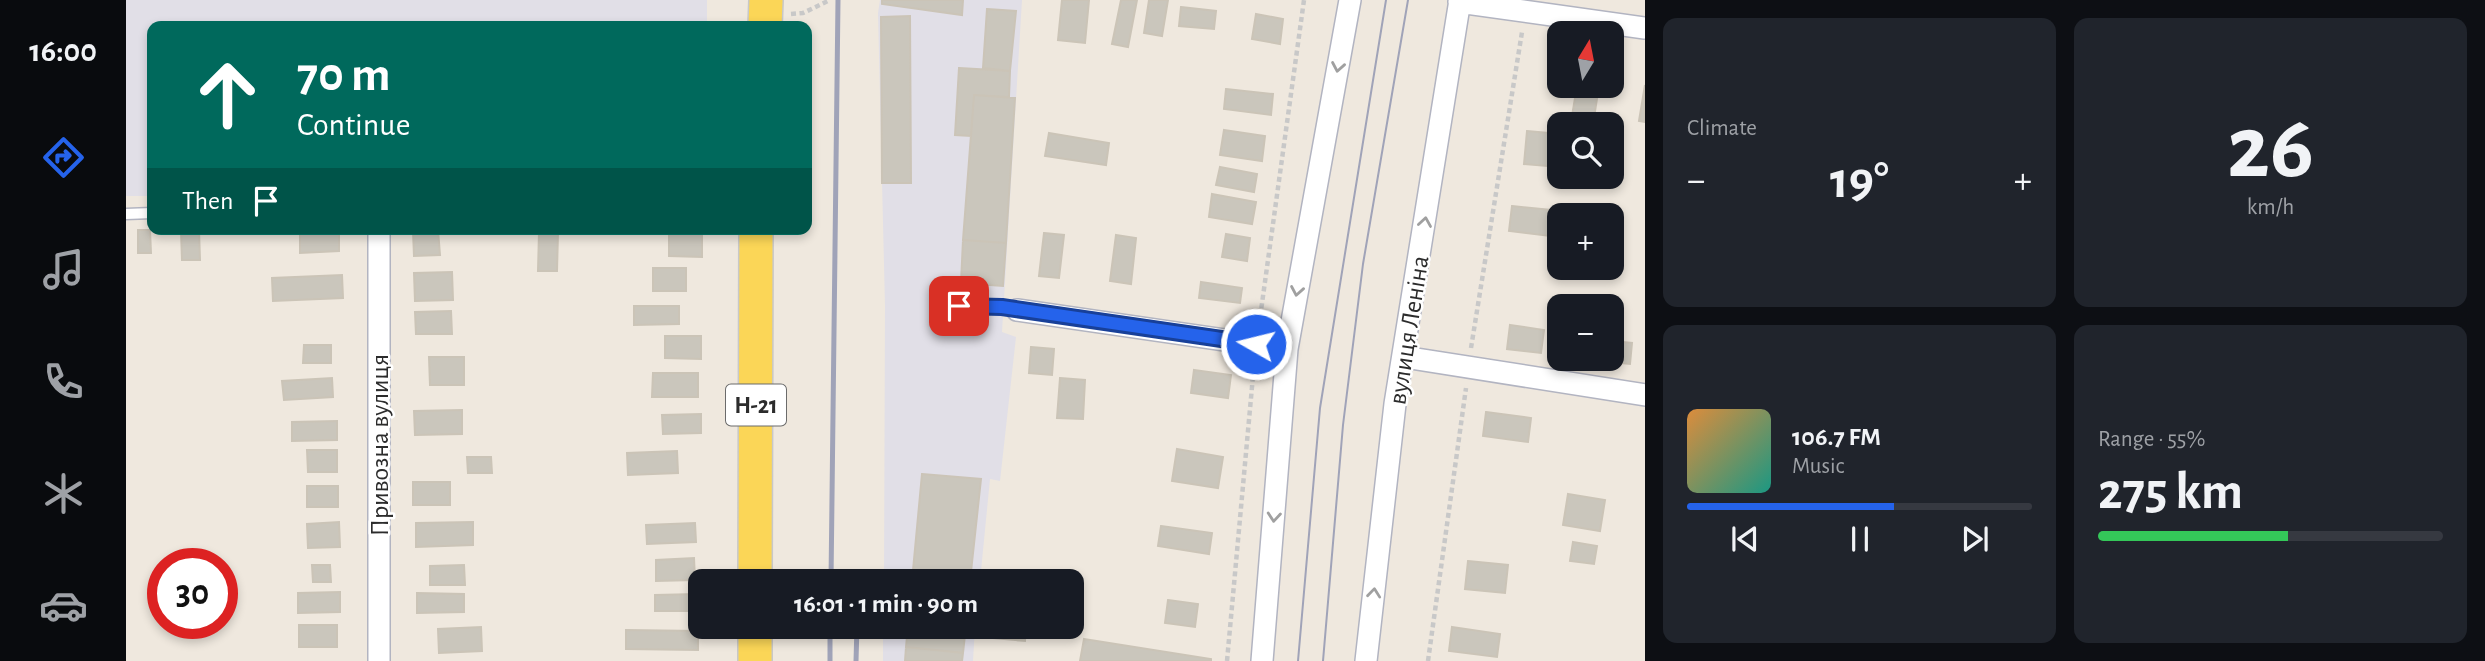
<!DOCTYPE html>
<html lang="en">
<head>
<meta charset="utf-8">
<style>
  :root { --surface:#171b24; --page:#20242c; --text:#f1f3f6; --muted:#9ea1a6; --line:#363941; --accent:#2563eb }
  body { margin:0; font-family:"Alegreya Sans",sans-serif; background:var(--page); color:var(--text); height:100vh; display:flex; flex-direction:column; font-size:26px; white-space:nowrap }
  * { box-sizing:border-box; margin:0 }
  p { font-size:23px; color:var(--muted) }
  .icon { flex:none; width:38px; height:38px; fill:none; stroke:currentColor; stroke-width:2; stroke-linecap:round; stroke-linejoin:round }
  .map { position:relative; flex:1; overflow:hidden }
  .sheet { display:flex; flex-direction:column; gap:18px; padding:18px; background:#0d0f14; width:840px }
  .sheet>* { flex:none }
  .hud { position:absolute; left:21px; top:21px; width:665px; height:214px; border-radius:14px; box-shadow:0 4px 10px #0003; background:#00695c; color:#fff; overflow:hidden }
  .needle { width:46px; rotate:10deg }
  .fabs { position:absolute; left:1421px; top:21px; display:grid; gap:14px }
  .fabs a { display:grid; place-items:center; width:77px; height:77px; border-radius:14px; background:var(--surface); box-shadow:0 4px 10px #0003; font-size:35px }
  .speed { position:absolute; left:21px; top:548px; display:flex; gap:14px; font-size:35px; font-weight:700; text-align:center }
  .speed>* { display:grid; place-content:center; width:91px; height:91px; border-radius:50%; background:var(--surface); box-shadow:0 4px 10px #0003; line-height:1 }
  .speed .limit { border:10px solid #d22; background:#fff; color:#111 }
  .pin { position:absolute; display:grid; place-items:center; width:60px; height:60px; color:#fff; margin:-30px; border-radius:14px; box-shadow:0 4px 10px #0006 }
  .me { position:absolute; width:77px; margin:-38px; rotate:278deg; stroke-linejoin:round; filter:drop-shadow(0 0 5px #0008) }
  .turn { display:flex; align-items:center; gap:24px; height:147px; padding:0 35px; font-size:32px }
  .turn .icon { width:91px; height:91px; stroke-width:2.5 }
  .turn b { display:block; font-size:49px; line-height:60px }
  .then { display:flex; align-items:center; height:66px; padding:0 35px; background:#0003; gap:14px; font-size:26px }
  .big { font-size:52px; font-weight:600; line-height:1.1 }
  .sheet .card { flex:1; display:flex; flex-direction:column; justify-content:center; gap:10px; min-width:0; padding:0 24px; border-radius:14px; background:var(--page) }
  .sheet .dial { align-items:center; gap:0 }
  .dial b { font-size:91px; line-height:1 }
  .song { display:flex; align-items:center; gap:21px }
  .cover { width:84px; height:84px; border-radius:10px; background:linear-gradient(135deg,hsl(30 70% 55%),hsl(170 70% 35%)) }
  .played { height:7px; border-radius:4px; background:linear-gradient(90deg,var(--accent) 60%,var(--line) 60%) }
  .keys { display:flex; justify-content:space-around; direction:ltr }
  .heat { display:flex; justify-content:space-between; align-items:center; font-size:38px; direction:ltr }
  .charge { height:10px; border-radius:5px; background:linear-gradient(90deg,#34c759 55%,var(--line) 0) }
  .sheet .tiles { flex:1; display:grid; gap:18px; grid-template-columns:repeat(2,1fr) }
  .trip { position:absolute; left:562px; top:569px; width:396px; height:70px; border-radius:14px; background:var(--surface); box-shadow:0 4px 10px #0003; font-weight:600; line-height:70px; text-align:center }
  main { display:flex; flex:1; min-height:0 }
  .tabs { display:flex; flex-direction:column; width:126px; justify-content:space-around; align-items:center; background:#090b0e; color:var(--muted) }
  .tabs .icon { width:49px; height:49px }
  .tabs .on { color:var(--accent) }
  .tabs b { font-size:32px; color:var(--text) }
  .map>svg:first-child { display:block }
  .industrial { fill:#e1dfe7 }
  .building { fill:#cac6bc; stroke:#cbc4b7; stroke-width:2 }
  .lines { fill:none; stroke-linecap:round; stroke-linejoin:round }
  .lane-casing { stroke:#b2b4c1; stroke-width:13 }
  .street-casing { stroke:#b2b4c1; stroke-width:24 }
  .primary-casing { stroke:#c8c8c8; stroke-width:36 }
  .path { stroke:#c8c8c8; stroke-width:4.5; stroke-dasharray:5 3.5; stroke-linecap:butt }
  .lane { stroke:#fff; stroke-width:10 }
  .street { stroke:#fff; stroke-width:21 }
  .primary { stroke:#fbd657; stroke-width:33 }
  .tram { stroke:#a0a3b8; stroke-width:2 }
  .rail { stroke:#a0a3b8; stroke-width:5 }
  .oneway { stroke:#a0a0a0 }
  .route-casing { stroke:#184099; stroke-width:18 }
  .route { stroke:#2563eb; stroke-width:12 }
  .labels { text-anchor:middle; stroke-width:5; stroke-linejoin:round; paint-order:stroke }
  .shield { fill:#fff; stroke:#6b6b6b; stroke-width:2 }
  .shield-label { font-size:24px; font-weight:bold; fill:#2c2c2c }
  .street-label { font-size:26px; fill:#2c2c2c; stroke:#fff }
</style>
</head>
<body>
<main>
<nav class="tabs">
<b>16:00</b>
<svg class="icon on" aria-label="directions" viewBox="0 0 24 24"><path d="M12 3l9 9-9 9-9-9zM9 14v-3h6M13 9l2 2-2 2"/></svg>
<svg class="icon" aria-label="music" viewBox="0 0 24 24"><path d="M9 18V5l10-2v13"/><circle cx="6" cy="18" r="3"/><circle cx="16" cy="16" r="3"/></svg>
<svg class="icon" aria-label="phone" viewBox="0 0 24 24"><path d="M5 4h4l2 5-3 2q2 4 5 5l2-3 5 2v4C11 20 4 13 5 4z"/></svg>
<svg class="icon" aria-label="climate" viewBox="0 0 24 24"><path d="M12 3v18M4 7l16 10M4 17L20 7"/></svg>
<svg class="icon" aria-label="car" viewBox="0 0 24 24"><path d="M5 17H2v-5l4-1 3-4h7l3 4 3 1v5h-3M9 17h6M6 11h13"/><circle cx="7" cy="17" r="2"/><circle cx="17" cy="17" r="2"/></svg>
</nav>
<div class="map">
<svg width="1519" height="661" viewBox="0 0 1519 661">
  <rect width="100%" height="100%" fill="#efe8de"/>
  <path class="industrial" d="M0,0h581v26h-555v170h-26z
    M754,0h142l-20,332 14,5 -16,144 -10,-2 -10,102h-96l1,-275 -7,-293z
    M757,627h92l-2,34h-90z"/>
  <path class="building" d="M756,0h81l-1,15 -80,-11z
    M936,0h27l-4,43 -27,-3z
    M995,0h16l-9,47 -16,-3z
    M1023,0h19l-6,36 -18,-3z
    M1055,7l35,4 -2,18 -35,-3z
    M861,9l29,2 -6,60 -27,-3z
    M1130,14l27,5 -3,25 -28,-5z
    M784,16l1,167h-29l-1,-166z
    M833,68l51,3 -1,26 -35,-2 -3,41 -16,-1z
    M1519,85v37l-6,-1z
    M1451,86h22l-6,38 -22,-2z
    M1100,89l47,5 -2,21 -47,-6z
    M848,95l41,3 -9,145 -43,-3z
    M1098,130l41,6 -3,25 -42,-6z
    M1401,131l32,3v33l-35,-3z
    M923,133l60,10 -3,22 -61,-9z
    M1094,167l37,7 -3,18 -38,-7z
    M1086,194l44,8 -4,22 -43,-7z
    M1386,206l49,5 -3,26 -49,-6z
    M213,229v22l-39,2v-23z
    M12,230h12l1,23h-13z
    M73,230l1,30h-18l-1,-29z
    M312,230l2,25 -26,1 -1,-25z
    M413,232h19l-1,39h-19z
    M543,233h33v24l-33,-1z
    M918,233l20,2 -5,43 -20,-2z
    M1100,234l24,4 -3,23 -25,-4z
    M990,235l20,3 -5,46 -21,-3z
    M837,240l43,3 -3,43 -42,-3z
    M527,268h33v23h-33z
    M326,272l1,28 -38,1 -1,-28z
    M216,275l1,23 -70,3 -1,-23z
    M1075,282l41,6 -2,15 -41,-5z
    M508,306h45v18l-45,1z
    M325,311l1,23h-36l-1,-22z
    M1384,325l34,5 -3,23 -34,-4z
    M539,336h36v23l-36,-1z
    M1486,341l20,2 -2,21 -31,-3v-2h13z
    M178,345h27v18h-28z
    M905,347l23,2 -2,26 -23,-2z
    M303,357h35v28h-34z
    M1068,370l37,5 -3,23 -37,-5z
    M527,373h45v24h-46z
    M206,378l1,19 -49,3 -2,-19z
    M934,378l25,2 -2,39 -26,-1z
    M336,410v24l-47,1 -1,-24z
    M1360,412l45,6 -3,24 -45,-6z
    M575,414v19l-38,1 -1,-19z
    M211,421v19l-45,1v-19z
    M1051,449l46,8 -5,31 -46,-7z
    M181,450h30v22h-29z
    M551,451l1,22 -50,2 -1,-22z
    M341,457h24l1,16h-24z
    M796,474l59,5 -11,102h-58z
    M287,482h37v23h-37z
    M181,486h31v21h-31z
    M1442,494l37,6 -5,31 -37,-6z
    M213,522l1,25 -32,1 -1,-24z
    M347,522v23l-57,2v-24z
    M569,523l1,19 -49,2 -1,-19z
    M1035,526l51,7 -3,21 -51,-8z
    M1447,542l24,4 -3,18 -24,-3z
    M568,558l1,22 -39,1v-21z
    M1342,561l40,4 -3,28 -40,-4z
    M186,565h18l1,17h-18z
    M338,565l1,20h-35v-19z
    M214,592v20l-42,1v-20z
    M291,593l47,1v18l-47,1z
    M571,594v17h-42v-16z
    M1042,600l30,4 -3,23 -30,-4z
    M173,625h38v22h-38z
    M782,626h58l-3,27 -57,-6z
    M869,626h31l-1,15 -31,-3z
    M355,627l1,24 -43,2 -1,-24z
    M1326,627l48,7 -3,23 -48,-6z
    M500,630l72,1v19l-72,-1z
    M958,639l127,20v2h-131z
    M780,647l57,6 -1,8h-57z"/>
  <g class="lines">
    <defs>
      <path id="lane" d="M0,214l26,-1
        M833,306l58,4"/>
      <path id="street" d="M1333,2l186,26
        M891,310l270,39
        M1278,357l241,38
        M253,661v-432
        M1136,661l25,-312 63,-349
        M1240,661l29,-257 65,-404"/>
      <path id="primary" d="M639,26l1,-26
        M629,581l1,-352
        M629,661v-35"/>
    </defs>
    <use href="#lane" class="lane-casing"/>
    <use href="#street" class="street-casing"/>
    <use href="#primary" class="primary-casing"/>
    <path class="path" d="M665,14l12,-1 27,-13
      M1133,325l45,-325
      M1345,348l51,-316
      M1101,661l27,-296
      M1302,661l38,-273"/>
    <use href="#lane" class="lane"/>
    <use href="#street" class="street"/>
    <use href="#primary" class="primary"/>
    <path class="tram" d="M1172,661l22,-253 66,-408
      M1197,661l20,-236 20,-161 45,-264"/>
    <path class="rail" d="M705,581l7,-581
      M704,661v-35
      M730,661l1,-35"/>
  </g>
  <defs><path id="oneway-chevron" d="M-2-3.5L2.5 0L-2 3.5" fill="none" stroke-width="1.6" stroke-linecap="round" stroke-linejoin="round" transform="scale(1.75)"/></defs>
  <g class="oneway">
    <use href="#oneway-chevron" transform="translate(1212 67) rotate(100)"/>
    <use href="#oneway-chevron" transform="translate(1299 222) rotate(-81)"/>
    <use href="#oneway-chevron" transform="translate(1171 291) rotate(100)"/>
    <use href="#oneway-chevron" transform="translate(1148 517) rotate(95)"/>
    <use href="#oneway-chevron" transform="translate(1248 593) rotate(-84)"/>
  </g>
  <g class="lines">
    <defs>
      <path id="route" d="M833,306l43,1 254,37"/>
    </defs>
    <use href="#route" class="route-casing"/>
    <use href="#route" class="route"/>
  </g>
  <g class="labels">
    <rect class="shield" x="600" y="384.5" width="60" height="41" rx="5"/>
    <g class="shield-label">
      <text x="630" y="413">Н-21</text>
    </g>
    <g class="street-label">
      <text transform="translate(1282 330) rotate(-81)" y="9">вулиця Леніна</text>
      <text transform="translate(253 445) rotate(-90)" y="9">Привозна вулиця</text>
    </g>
  </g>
</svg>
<div class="fabs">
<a><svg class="needle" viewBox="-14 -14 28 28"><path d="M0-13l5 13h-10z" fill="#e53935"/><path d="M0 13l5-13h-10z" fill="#9ea1a6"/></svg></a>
<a><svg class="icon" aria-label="search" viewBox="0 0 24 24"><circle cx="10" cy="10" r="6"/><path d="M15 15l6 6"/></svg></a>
<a>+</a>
<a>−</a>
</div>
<div class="speed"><div class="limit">30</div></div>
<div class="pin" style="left:833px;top:306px;background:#d93025"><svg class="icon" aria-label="arrive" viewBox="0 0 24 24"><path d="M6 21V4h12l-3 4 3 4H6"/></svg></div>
<svg class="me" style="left:1130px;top:344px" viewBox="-20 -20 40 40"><circle r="17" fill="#2563eb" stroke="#fff" stroke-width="3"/><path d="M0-11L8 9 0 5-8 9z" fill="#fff"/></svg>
<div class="trip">16:01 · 1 min · 90 m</div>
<div class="hud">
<div class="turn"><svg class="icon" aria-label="ahead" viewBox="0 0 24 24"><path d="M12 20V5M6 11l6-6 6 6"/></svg><div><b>70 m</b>Continue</div></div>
<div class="then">Then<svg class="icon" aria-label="arrive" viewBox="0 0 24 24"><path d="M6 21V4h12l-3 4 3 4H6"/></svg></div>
</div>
</div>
<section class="sheet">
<div class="tiles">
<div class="card"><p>Climate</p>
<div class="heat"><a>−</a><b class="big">19°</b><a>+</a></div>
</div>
<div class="card dial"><b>26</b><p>km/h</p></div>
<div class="card">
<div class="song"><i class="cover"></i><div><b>106.7 FM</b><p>Music</p></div></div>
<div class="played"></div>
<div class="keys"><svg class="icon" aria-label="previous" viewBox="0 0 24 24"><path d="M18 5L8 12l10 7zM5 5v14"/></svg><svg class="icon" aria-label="pause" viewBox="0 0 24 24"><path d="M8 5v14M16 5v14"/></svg><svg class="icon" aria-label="next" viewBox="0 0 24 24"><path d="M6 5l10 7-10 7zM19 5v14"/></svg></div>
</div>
<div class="card"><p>Range · 55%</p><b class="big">275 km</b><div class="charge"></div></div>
</div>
</section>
</main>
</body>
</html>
